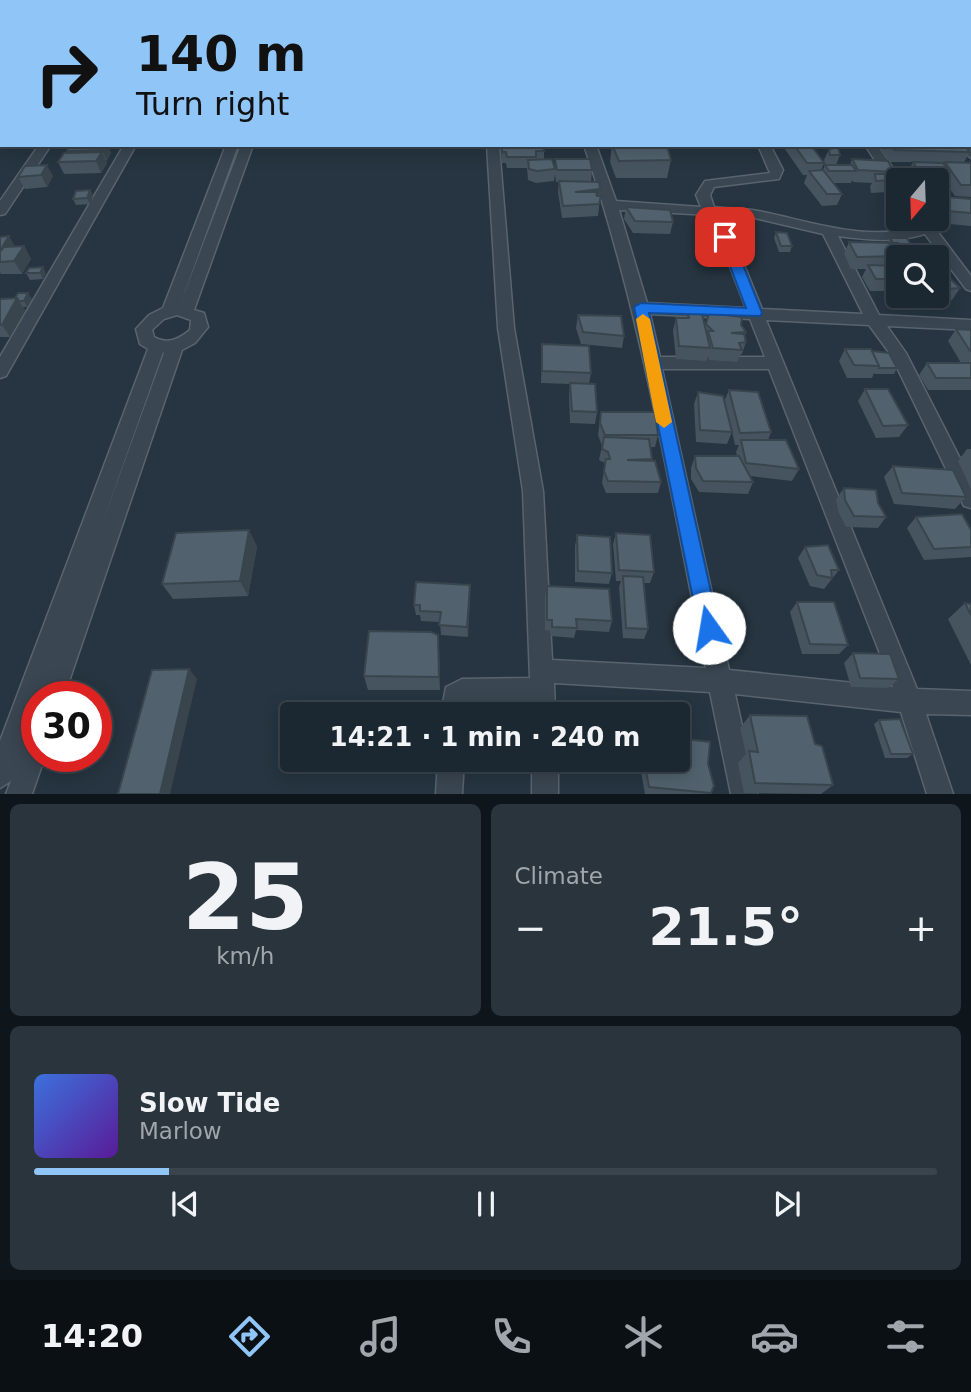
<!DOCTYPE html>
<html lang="en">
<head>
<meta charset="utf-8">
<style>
  :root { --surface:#1c2831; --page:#29343d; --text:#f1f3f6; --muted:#a0a6ab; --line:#3a444d; --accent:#90c5f7 }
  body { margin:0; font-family:"DejaVu Sans",sans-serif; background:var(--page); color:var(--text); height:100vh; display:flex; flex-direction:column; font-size:26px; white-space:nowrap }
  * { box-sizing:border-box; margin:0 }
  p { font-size:23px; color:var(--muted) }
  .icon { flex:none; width:38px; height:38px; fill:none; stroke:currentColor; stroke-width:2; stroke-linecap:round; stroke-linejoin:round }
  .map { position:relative; height:794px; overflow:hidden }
  .drawer { display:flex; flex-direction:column; gap:10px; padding:10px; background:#0f161b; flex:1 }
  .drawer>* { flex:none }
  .banner { position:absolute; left:0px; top:0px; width:971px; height:147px; box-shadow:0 4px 18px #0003,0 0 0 2px var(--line); background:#90c5f7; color:#111; overflow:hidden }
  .needle { width:46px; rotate:199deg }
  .buttons { position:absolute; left:886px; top:168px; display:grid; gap:14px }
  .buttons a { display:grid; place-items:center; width:63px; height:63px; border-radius:7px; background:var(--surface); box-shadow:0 4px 18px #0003,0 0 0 2px var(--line); font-size:35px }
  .speed { position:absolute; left:21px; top:681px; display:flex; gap:14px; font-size:35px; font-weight:700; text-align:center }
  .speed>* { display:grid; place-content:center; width:91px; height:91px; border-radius:50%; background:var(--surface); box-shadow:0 4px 18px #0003,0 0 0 2px var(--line); line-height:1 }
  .speed .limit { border:10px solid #d22; background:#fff; color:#111 }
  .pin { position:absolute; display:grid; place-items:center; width:60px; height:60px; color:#fff; margin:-30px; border-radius:14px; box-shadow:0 4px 10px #0006 }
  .me { position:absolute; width:77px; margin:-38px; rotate:347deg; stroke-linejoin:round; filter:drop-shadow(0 0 5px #0008) }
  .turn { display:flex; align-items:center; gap:24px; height:147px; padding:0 21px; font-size:32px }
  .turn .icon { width:91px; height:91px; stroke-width:2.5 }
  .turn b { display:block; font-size:49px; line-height:60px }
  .big { font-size:52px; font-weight:800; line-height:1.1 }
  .drawer .widget { flex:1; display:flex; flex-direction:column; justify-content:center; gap:10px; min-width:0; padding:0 24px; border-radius:10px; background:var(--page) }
  .drawer .dial { align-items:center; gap:0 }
  .dial b { font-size:91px; line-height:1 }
  .song { display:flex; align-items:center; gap:21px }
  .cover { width:84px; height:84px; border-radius:10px; background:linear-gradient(135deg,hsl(220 70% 55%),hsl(270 70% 35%)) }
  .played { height:7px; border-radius:4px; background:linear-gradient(90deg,var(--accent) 15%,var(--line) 15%) }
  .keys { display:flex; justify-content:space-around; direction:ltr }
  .heat { display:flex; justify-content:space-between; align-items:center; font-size:38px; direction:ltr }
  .drawer .tiles { flex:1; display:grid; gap:10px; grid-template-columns:1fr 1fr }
  .widget:last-child { grid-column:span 2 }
  .trip { position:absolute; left:280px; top:702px; width:410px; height:70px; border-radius:7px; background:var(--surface); box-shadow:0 4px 18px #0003,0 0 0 2px var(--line); font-weight:800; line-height:70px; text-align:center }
  .dock { display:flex; height:112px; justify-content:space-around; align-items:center; background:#0b1014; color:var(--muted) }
  .dock .icon { width:49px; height:49px }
  .dock .current { color:var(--accent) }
  .dock b { font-size:32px; color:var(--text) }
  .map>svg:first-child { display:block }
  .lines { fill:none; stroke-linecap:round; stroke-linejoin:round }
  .minor-casing { stroke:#58646e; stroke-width:3 }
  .minor { fill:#3a4651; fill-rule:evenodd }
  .wall { fill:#46545f }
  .shaded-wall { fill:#39454d }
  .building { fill:#51626e; stroke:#39454d; stroke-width:2 }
  .route { fill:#1a73e8; stroke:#114b97; stroke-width:2 }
  .slow { fill:#f59e0b }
</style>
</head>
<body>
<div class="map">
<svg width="971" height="794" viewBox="0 0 971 794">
  <rect width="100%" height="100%" fill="#263541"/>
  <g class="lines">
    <defs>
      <path id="minor" d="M504,0h21l1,2h-21z
        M970,48h1v6h-1z
        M0,84h2l-2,8z
        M39,145h12l-46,69 -5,1v-14z
        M124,145h12l-130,231 -6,2v-21z
        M226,145h12l-58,160 61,-160h12l-59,165 10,3 4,14 -13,16 -13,7 -118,346h-27v12l-9,24 9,-3v27h8l-13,38h-26l5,-13 -11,7v-47l148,-392 -8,-5 -4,-15 13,-14 14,-7zM177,315l14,5 -1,10c-11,9 -23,15 -36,7l-2,-7 12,-11zM163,352l1,1 -66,182z
        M487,145h12l15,183 29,163 9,169 154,8c-36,-176 -64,-352 -122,-523h12l20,56 85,6 -5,-12 9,-14 65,-8 -12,-28h12l13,25 -4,9 -65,8 -4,8 4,12c14,2 30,1 44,4 52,10 109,32 162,15l-6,-7h14l43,57v15l-5,-2 -41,-55c-30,9 -56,6 -87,2l41,79 92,5v10l-84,-4 19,27 65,127v28l-7,-2 -73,-151 -22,-30 -103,-5 151,369 54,2v24l-45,-1 27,80h-26l-26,-82 -166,-18 22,100h-26l-21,-102 -156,-9 1,31h-24l-1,-12 -64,1 -1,11h-24l5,-27 16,-8 68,-1 -7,-187 -25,-163zM619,210l91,5 36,93 -99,-5zM724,216l31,2 68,16 40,80 -101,-5zM650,314l100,5 15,38h-105zM662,369h107l124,318 -164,-17z
        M865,145h12l24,35h-3v9l-5,-1z
        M957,145h13l1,13z
        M438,760h26l-2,34h-26z
        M532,760h26v34h-26z"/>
    </defs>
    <use href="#minor" class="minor-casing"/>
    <use href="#minor" class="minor"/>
  </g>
  <path class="wall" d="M0,21h2v15h-2z
    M970,21h1v24h-1z
    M2,38v15h-1l-1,-2v-12z
    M970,52h1v16l-1,-1z
    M970,116h1v25h-1z
    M70,145h38l3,8 -5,8 1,2 -6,10 -37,1 -6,-12 9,-10v-1z
    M501,145l43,6v9l11,7v-8l37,11 -1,12 9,7 -1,19 -1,8 -36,2 -4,-26 1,-10h-3l-1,-8 -1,7 -18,2 -8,-3 -1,-12h-20l-1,-5h-4z
    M612,145l59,15 -4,18h-51l-6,-16z
    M782,145h29l13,18 -3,7h2l2,-5 -1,-5 5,-11 11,6 -4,10h14l2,-6 42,13 -3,7 1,1 -5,12 -16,1 -1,-7 2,-3 -19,-1 -1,-2 -1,3h-17l8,11 -5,11 -15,1 -18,-23 3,-8h-4z
    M881,145h83l6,7 -6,10 7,1v34l-16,-1 -11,-15 -1,3h-7v-4h-25l-4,-6 6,-12h-24l-9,-14z
    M25,166l28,10 -6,11 -22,2 -7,-12z
    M90,190l3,6 -3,8 -14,1 -3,-6z
    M936,196l35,4v26l-43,-4 -2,-3h10z
    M626,207l47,15 -3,12 -37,-1 -9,-14z
    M776,232l16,14 -2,6h-11l-5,-14z
    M0,237l15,10 9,-1 7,13 -9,15h-21l-1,-2z
    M890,238l24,12 -3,6h-8l-1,1h-4v34h-28l-8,-14 4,-8h-15l-7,-15 5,-12 39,1z
    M936,271l24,17 -8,12 -26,2 -4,-6h14z
    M26,273h20l-3,6 -13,1z
    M0,299h32l-5,8h-4l2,3 -15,27h-10z
    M709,313l32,12 5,7 -1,3 1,7 -4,12 -2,1 -3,7 -28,-2 -1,-5 -2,6 -30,-2 -3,-29 3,-12h10l2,-4 17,13z
    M578,315l46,21 -2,12 -41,-4 -5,-16z
    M956,329l15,1v60h-43l-9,-15 8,-12h34l-13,-22z
    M542,344l49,29 -2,11 8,28 -2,12 -25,-1 -1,-28 1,-11 -29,-1z
    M845,349l27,2 25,17 -3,6h-19l-1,-1 -2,5h-25l-8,-17z
    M865,389l43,36 -9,12 -23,1 -18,-37z
    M729,390l42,42 -3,8 31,29 -7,12 -42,-5 3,6 -5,12 -49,-2 -8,-13v-11l4,-12h42l-1,-4 3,-7h-4l-3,-13 -5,12 -31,-2 -2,-38 4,-12 26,10z
    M601,412l57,23 -3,12h-5l1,13 10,22 -3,11h-52l-4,-10 3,-20 -6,-3 3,-14 -4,-11z
    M967,449h4v40l-13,-28z
    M893,466l73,31 -11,12 -61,-5 -10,-27z
    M844,488l34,15 8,14 -8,11 -32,-1 -8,-16 -2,-12z
    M916,517l55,13v27l-47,3 -17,-32z
    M249,530l8,17 -9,49 -75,3 -11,-15z
    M616,533l38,39 -4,11h-6l4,46 -4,10 -21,-1 -4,-51 2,-6h-5l-3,-37z
    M577,535l35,38 -3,11 -34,-2v-36z
    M805,547l34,23 -15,19 -14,-3 -12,-28z
    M547,586l65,35 -3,11 -33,-2 -2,8 -23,-2v-5l-6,-1v-34z
    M470,595l-2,42 -27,-2 -1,-13 -19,-1 -1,-6h-4l-2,-10z
    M797,602l51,43 -9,9h-37l-12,-42z
    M965,603l6,1v61l-23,-46z
    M438,635l1,14 1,41h-72l-4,-14z
    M853,653l46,26 -11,9 -37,-1 -7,-24z
    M750,715l65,29 18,41 -12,9 -77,-1 -6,-30 8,-9 -6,-26z
    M879,720l34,34 -6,4h-22l-11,-34z
    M641,760h36l31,4 6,22 -4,8h-65l-5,-28z"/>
  <path class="shaded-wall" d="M0,8l2,1v11h-2z
    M2,122v19l-2,-3v-13z
    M104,145h4l3,8 -4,8 -5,-11z
    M102,152l5,11 -6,10 -5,-12z
    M47,165l6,11 -6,11 -6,-12z
    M600,189l-1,12 -24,-9z
    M90,190l3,6 -3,8 -3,-6z
    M9,236l7,12 -15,1z
    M24,246l7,13 -9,15 -8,-13z
    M43,267l3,6 -3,6 -3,-6z
    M28,293l4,6 -5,8 -3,-6z
    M17,298l8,12 -15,27 -8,-12z
    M249,530l8,17 -9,49 -8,-15z
    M470,585v10l-2,42 -1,-10z
    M438,635l1,14 1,41 -1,-13z
    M189,669l8,10 -27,115h-10z"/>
  <path class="building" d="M1,0h29l-1,2h-27v7h-2z
    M54,0h14l-2,2h-13z
    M277,0l28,1 1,-1h18v2h-48z
    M932,0h27l2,2h-27z
    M0,114h2v8l-2,3z
    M970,116h1v11l-1,-2z
    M70,145h34l-2,5 -35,1z
    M502,145h40l2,6h-8v6h-29l-1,-5h-4z
    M612,145l55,1 4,14 -52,1z
    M794,145h17l13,18h-17z
    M891,145h73l6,7 -76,-2z
    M838,147l2,8h-10l-1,-6z
    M102,152l-6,9 -38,1 6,-9z
    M552,159l3,10 -18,2 -8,-2 -1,-9z
    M555,159h35l2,11h-35z
    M852,159l36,2 6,11 -36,-2z
    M913,162l30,1 6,9 -30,-1z
    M945,162l26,1v22h-10z
    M47,165l-6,10 -23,2 7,-11z
    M825,165h27l4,6h-27z
    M823,170l19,24h-15l-18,-23z
    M875,174h11l6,6 -16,1z
    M559,181l40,1 1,7 -25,3h21l1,4h4l-2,8 -36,2z
    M90,190l-3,8 -14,1 3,-8z
    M936,196l35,3v14l-35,-3z
    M626,207l44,3 3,12 -38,-1z
    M776,232l11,1 5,13h-11z
    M9,236l-8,13h-1v-12z
    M890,238h17l7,12h-10l-2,-5v5h-2l-2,-7h-5z
    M849,242l49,1 5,13 -46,1z
    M24,246l-10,15 -14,1v-10l4,-5z
    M868,265l30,1v13h-22z
    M43,267l-3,6h-14l3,-5z
    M936,271h6l18,17 -24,2z
    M18,293h10l-4,8h-5l-2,-3h-2z
    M17,298l-15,27h-2v-26z
    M709,313l33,4 -1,8 5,7 -15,1 13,1 2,8 -7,1 3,7 -29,-2 -5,-17h5l-7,-7z
    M688,314h14l8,34 -31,-2 -3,-28h13z
    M578,315l43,1 3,20 -41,-4z
    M956,329l15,1v21h-1z
    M542,344l47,2 2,27 -49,-2z
    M845,349h26l8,17 -25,-1z
    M872,351l17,2 8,15h-18v-2z
    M927,363h44v15h-35z
    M570,383l25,1 2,28 -25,-1z
    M865,389h23l20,36 -25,1z
    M729,390l29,2 13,40 -31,1z
    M698,392l25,4 9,36 -32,-2z
    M601,412h54l3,23h-53l-5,-12z
    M604,437l45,2 3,20 -25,1 28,1 6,21 -53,-1 -4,-10 2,-12h4l-2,-7 -6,-3z
    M741,440h45l13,29 -53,-6z
    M695,456h44l14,26 -50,-1 -7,-13z
    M893,466l60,4 13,27 -64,-4z
    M844,488l32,2 2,13 8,14 -32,-1 -9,-16z
    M962,514l9,16v17l-37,2 -18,-32z
    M249,530l-9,51 -78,3 14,-51z
    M616,533l34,2 4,37 -35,-2z
    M577,535l33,2 2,36 -34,-2z
    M828,545l11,25h-8l1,8 -15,-3 -12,-28z
    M623,576l20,1 5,52 -22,-1z
    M416,582l54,3 -3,42 -28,-2 2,-13 -21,-1v-6h-6z
    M547,586l62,3 3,32 -36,-2 1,9 -25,-1v-7h-5z
    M797,602h37l14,43 -38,-1z
    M965,603l6,1v11z
    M369,631l62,1 7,3 1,42 -75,-1z
    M853,653l37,1 9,25 -39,-1z
    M189,669l-29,125h-42l34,-124z
    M750,715l57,1 8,28 7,2 11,39 -78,-2 -6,-32 9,1z
    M900,719l13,35h-22l-12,-34z
    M677,738l33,4 -2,22 6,22 -3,7 -62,-6 -5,-27h33z"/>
  <path class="route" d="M721,234l11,3 30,76 -2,3 -111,-3 70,315 -3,7 -7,3 -7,-3 -3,-7 -65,-321 7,-4 105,5 -27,-71z"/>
  <path class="slow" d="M643,314l7,5 22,103 -8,6 -8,-6 -20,-103z"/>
</svg>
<div class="buttons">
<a><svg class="needle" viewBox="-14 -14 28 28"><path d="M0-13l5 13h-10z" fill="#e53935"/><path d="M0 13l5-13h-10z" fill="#a0a6ab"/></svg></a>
<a><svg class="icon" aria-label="search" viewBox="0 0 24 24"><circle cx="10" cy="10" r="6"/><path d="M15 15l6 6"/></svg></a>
</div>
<div class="speed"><div class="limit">30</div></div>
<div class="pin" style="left:725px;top:237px;background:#d93025"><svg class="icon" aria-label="arrive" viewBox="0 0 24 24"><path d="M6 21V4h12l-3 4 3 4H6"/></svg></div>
<svg class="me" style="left:709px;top:628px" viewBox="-20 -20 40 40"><circle r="19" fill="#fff"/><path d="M0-13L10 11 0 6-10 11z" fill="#1a73e8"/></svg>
<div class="trip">14:21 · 1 min · 240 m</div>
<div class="banner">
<div class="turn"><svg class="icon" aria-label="right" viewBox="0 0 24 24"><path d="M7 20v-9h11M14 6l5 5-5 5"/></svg><div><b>140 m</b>Turn right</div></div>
</div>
</div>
<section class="drawer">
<div class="tiles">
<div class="widget dial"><b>25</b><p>km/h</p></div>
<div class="widget"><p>Climate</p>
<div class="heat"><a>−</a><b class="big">21.5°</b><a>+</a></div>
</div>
<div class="widget">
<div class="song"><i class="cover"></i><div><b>Slow Tide</b><p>Marlow</p></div></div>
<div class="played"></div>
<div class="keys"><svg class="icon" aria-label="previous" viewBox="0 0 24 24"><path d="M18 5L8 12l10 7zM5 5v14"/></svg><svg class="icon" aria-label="pause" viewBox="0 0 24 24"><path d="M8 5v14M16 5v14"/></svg><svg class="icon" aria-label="next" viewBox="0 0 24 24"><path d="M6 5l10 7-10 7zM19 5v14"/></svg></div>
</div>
</div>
</section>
<nav class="dock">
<b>14:20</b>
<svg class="icon current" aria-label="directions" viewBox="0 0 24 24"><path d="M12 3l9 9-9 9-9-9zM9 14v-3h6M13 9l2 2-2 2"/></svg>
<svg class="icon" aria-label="music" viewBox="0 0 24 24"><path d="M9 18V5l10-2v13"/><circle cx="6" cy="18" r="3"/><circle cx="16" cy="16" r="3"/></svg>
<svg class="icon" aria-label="phone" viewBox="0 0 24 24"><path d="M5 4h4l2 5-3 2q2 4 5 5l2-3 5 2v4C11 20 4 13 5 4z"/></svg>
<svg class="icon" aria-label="climate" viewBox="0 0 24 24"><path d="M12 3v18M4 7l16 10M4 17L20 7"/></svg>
<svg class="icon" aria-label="car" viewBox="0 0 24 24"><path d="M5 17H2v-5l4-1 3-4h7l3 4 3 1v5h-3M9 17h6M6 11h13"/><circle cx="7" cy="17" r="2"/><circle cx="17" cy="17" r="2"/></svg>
<svg class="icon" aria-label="filters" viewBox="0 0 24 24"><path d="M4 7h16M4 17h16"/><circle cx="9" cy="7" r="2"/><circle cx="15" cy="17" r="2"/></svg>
</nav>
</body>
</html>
